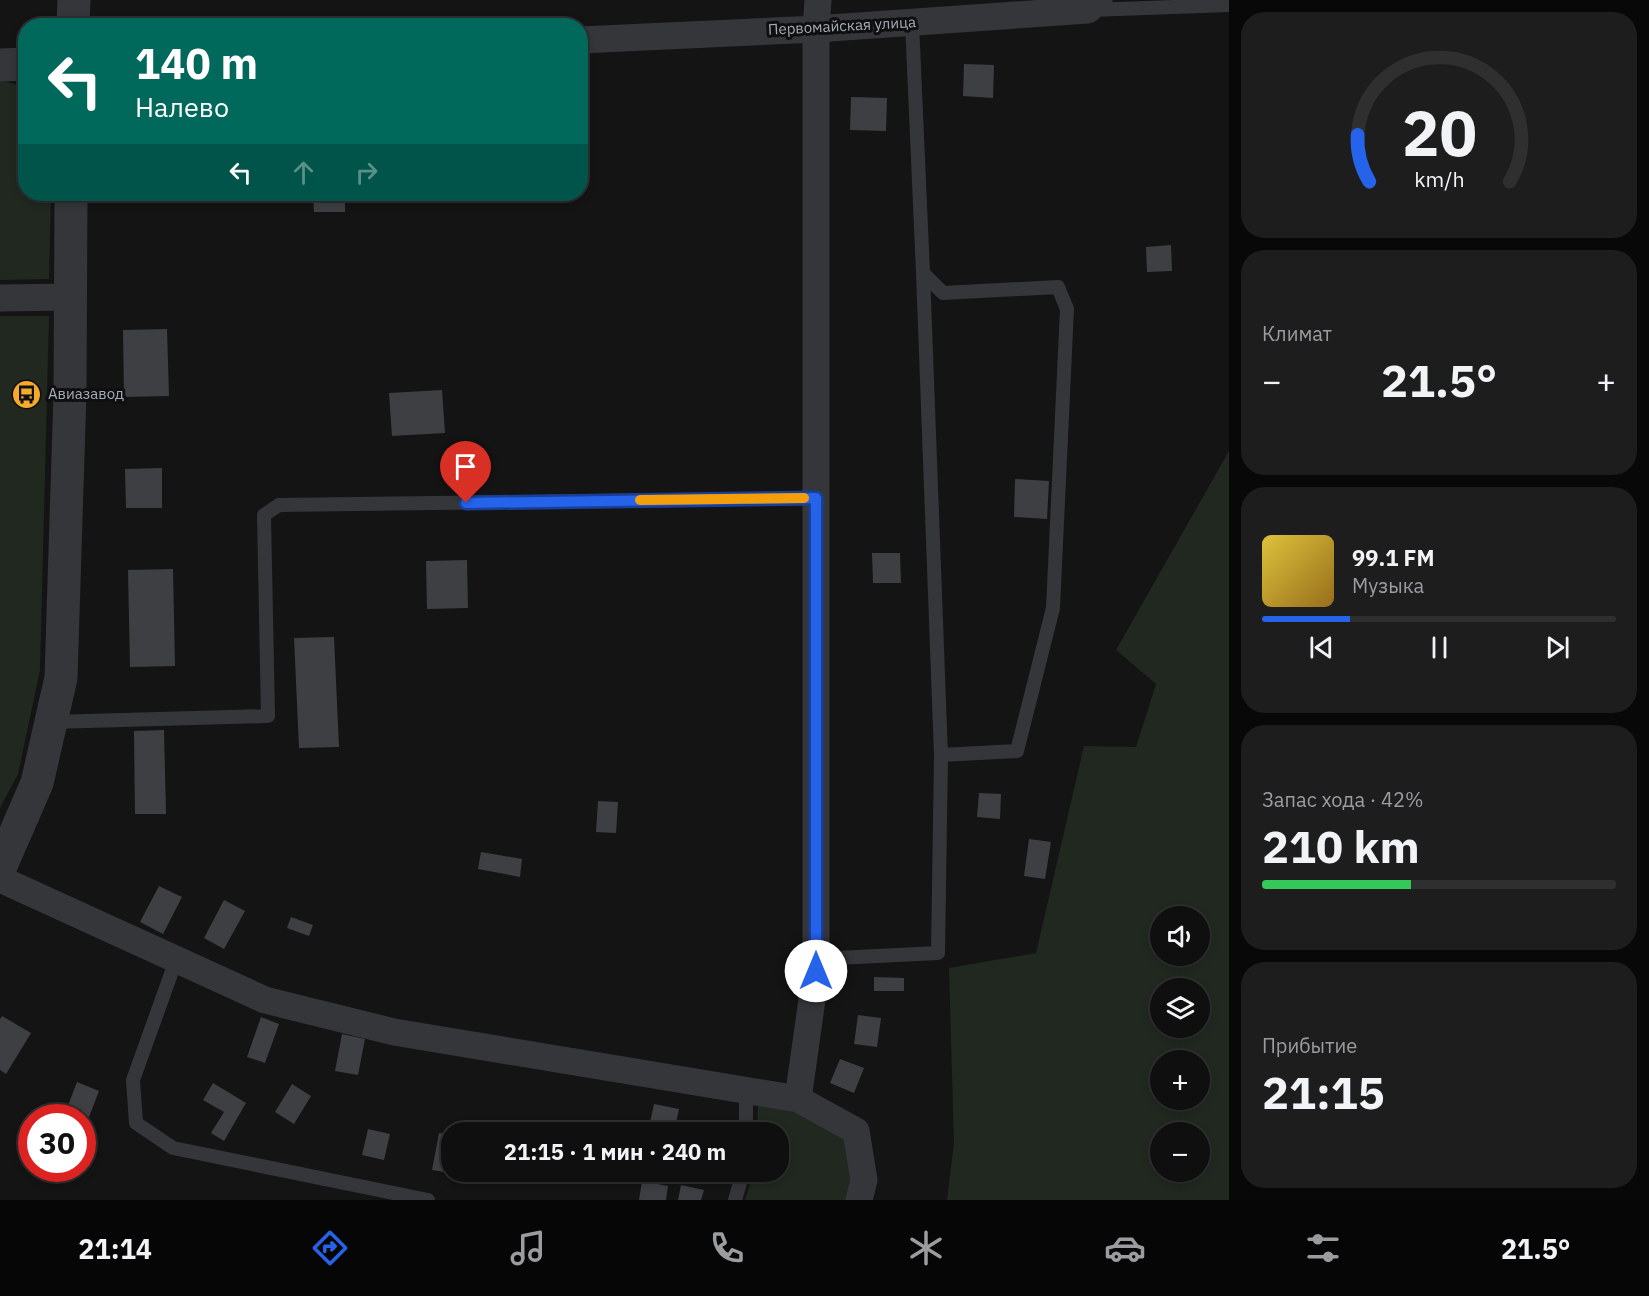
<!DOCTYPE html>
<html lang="ru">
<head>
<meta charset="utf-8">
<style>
  :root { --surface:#0f0f10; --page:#1d1d1e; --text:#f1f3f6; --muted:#9b9c9f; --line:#2f2f30; --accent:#2563eb }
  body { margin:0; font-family:"IBM Plex Sans",sans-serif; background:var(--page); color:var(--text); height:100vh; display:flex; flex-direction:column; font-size:22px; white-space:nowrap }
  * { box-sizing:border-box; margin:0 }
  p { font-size:20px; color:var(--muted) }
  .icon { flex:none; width:33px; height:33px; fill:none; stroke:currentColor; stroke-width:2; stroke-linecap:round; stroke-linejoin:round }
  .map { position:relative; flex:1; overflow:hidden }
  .side { display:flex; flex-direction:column; gap:12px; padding:12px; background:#080809; width:420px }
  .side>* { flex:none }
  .banner { position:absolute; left:18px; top:18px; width:570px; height:183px; border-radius:24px; box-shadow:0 3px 9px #0003,0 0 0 2px var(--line); background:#00695c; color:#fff; overflow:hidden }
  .buttons { position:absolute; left:1150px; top:906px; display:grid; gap:12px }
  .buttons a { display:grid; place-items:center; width:60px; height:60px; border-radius:50%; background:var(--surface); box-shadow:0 3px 9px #0003,0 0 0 2px var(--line); font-size:30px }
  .speed { position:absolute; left:18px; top:1104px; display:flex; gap:12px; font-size:30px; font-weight:700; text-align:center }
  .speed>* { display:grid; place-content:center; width:78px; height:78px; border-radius:50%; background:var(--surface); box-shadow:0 3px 9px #0003,0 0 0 2px var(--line); line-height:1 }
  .speed .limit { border:9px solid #d22; background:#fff; color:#111 }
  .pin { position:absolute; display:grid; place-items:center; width:51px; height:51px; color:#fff; margin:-62px -26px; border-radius:50% 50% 50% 0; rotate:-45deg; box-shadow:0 0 6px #0007 }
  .pin .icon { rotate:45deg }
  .me { position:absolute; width:66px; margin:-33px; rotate:0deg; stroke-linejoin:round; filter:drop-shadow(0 0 4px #0008) }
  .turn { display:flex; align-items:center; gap:21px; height:126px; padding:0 18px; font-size:27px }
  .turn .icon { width:78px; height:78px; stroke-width:2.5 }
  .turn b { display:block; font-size:42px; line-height:51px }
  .lanes { display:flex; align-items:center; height:57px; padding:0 18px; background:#0003; justify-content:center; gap:30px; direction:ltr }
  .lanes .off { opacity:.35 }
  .big { font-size:45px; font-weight:800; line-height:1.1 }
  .side .tile { flex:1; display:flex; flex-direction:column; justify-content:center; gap:9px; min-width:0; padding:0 21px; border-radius:24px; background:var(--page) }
  .side .dial { align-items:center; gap:0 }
  .dial svg { height:156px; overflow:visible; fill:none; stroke:var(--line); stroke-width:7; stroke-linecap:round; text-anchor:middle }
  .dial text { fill:var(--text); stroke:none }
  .song { display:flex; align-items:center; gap:18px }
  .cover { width:72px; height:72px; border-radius:9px; background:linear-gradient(135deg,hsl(50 70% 55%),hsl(40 70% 35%)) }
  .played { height:6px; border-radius:3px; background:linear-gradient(90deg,var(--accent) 25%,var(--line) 25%) }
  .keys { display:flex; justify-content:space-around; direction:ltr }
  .heat { display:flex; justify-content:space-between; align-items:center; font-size:33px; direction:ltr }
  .charge { height:9px; border-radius:4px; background:linear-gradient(90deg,#34c759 42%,var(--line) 0) }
  .trip { position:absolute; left:441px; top:1122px; width:348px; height:60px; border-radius:24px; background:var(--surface); box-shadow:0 3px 9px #0003,0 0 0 2px var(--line); font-weight:800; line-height:60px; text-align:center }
  .menu { display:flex; height:96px; justify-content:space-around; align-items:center; background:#060606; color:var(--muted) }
  .menu .icon { width:42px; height:42px }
  .menu .selected { color:var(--accent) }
  .menu b { font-size:27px; color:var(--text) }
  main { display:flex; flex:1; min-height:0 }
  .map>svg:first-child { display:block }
  .green { fill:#202820; fill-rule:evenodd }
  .building { fill:#3e3f42 }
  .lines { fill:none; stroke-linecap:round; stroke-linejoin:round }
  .service { stroke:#34363a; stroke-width:14 }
  .minor { stroke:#34363a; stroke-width:27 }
  .tertiary { stroke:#34363a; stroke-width:33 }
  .route-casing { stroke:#184099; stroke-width:15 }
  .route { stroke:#2563eb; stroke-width:10 }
  .slow { stroke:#f59e0b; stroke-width:10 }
  .labels { text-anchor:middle; stroke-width:6; stroke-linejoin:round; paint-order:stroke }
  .street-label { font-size:15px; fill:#a5abb6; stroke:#0f0f10 }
  .poi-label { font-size:15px; fill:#a5abb6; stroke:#0f0f10; text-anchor:start }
</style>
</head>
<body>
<main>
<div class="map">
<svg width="1229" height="1200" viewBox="0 0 1229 1200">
  <rect width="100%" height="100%" fill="#141415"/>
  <path class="green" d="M0,80l25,7 1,107h25l-2,85 -49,1z
    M0,316h49l-9,354 -22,104 -18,34z
    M1229,451v749h-282l7,-57 -5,-175 87,-15 48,-207 52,1 20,-63 -40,-34zM1200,916v40h-39v-40zM1200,988v40h-39v-40zM1200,1060v40h-39v-40zM1200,1132v40h-39v-40z
    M758,1101l37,7 51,28 10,44 -5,20h-106l9,-28h24v-40h-21z"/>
  <path class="building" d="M964,64l30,1 -1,33 -30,-2z
    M851,97l36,1 -1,33 -36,-1z
    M313,194h32v18h-31z
    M1171,245l1,26 -25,1 -1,-25z
    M167,329l2,67 -45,1 -1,-67z
    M442,390l3,43 -53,3 -3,-43z
    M162,468v40h-36l-1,-39z
    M1015,479l34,2 -2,38 -33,-2z
    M872,553h28l1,30h-28z
    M467,560l1,48 -41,1 -1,-48z
    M173,569l2,97 -45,1 -2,-97z
    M334,637l5,110 -40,1 -5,-110z
    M164,730l2,84h-31l-1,-83z
    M979,793l22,1 -1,25 -23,-2z
    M598,801l20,1 -2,31 -20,-1z
    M1029,839l22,3 -6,37 -21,-3z
    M481,852l41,7 -2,18 -42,-8z
    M159,886l23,11 -19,37 -23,-12z
    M224,900l21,11 -21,38 -20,-11z
    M291,917l22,8 -4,11 -22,-8z
    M874,977l30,1v13h-30z
    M858,1015l23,3 -4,29 -23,-3z
    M2,1016l29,17 -25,41 -6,-4v-51z
    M261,1017l18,7 -14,39 -18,-6z
    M342,1034l23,5 -7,36 -23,-4z
    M840,1059l24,9 -10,25 -24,-10z
    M77,1082l22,9 -10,26 -22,-9z
    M213,1083l33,20 -22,38 -13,-8 13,-21 -21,-12z
    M292,1084l19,12 -17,28 -19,-12z
    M654,1104l25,5 -5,23h-26z
    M368,1129l22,5 -6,26 -22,-5z
    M439,1133l13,2v37h4l-1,2 -23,-4z
    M518,1172h29l-1,11 -29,-4z
    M642,1181l26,5 -2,14h-27z
    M681,1185l23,5 -3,10h-23z"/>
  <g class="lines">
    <path class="service" d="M1091,10l138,-5
      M923,273l18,482
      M51,722l217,-6 -4,-201 15,-10 537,-7
      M816,959l122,-6 3,-198 76,-4 36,-143 14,-299 -9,-22 -115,6 -20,-20 -11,-251
      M176,960l-43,120 3,43 37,25 255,52
      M746,1132v-42
      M735,1200l8,-28"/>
    <path class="minor" d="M580,40l236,-11 272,-19 11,-10
      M0,298l70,-1
      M0,879l265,121 129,32 404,67 18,-128v-942l2,-29
      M798,1099l58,32 8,49 -5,20"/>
    <path class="tertiary" d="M73,26l1,-26
      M0,65l26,-1
      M0,868l37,-85 24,-105 9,-285 1,-199"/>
  </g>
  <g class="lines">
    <defs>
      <path id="route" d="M466,503l350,-5v473"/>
    </defs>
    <use href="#route" class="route-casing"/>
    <use href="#route" class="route"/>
    <path class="slow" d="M640,500l164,-2"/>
  </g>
  <defs>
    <symbol id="bus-disc" viewBox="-11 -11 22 22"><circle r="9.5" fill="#f6aa2b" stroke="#0f0f10"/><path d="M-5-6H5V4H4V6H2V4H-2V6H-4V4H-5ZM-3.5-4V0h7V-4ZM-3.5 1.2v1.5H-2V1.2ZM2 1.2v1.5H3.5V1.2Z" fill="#111"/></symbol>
  </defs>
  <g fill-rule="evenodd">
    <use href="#bus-disc" x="10" y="378" width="33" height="33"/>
  </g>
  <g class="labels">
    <g class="street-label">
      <text transform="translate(842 26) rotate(-3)" y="5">Первомайская улица</text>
    </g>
    <g class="poi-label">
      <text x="48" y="399">Авиазавод</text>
    </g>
  </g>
</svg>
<div class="buttons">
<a><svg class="icon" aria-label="sound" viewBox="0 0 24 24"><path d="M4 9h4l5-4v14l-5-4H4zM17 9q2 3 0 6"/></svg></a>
<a><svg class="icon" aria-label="layers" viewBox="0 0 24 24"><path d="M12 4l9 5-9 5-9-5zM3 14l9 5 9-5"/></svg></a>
<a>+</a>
<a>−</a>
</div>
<div class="speed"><div class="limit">30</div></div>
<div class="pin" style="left:466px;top:503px;background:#d93025"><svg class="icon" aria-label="arrive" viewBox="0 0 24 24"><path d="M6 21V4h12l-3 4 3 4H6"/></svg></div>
<svg class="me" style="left:816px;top:971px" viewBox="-20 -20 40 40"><circle r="19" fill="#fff"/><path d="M0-13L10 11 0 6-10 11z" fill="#2563eb"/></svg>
<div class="trip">21:15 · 1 мин · 240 m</div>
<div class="banner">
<div class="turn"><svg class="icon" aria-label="left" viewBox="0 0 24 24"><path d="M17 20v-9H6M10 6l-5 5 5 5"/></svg><div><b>140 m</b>Налево</div></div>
<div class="lanes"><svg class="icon" aria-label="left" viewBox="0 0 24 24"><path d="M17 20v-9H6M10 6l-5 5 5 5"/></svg><svg class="icon off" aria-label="ahead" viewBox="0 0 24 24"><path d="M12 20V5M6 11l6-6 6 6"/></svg><svg class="icon off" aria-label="right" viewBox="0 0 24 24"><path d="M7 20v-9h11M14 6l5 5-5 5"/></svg></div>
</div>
</div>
<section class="side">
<div class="tile dial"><svg viewBox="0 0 100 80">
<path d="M14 69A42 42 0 1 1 86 69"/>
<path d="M14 69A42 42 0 0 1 8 45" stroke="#2563eb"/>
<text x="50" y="56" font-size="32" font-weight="700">20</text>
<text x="50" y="72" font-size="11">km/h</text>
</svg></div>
<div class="tile"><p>Климат</p>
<div class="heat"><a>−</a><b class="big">21.5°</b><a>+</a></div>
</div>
<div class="tile">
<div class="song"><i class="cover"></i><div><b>99.1 FM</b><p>Музыка</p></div></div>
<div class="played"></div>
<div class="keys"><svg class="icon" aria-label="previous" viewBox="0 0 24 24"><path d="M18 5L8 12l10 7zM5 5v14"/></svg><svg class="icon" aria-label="pause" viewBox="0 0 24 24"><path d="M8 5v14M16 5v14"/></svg><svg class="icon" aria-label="next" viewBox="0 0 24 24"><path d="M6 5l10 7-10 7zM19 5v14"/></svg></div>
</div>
<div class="tile"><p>Запас хода · 42%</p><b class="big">210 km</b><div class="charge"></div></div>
<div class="tile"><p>Прибытие</p><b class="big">21:15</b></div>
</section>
</main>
<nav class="menu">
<b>21:14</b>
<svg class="icon selected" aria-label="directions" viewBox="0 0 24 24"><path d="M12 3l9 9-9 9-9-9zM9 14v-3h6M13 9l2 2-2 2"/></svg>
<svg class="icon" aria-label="music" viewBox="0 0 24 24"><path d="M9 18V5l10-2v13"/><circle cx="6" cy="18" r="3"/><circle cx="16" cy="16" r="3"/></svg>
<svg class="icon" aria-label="phone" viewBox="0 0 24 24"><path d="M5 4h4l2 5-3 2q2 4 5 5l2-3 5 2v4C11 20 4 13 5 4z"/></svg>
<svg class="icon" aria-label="climate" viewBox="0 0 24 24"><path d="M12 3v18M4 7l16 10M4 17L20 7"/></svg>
<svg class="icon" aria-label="car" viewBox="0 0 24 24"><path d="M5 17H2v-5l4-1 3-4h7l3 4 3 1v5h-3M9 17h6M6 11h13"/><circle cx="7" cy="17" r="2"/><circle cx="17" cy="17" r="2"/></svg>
<svg class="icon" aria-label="filters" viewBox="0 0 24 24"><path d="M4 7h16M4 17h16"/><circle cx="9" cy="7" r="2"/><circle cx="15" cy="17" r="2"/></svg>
<b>21.5°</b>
</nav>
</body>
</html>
